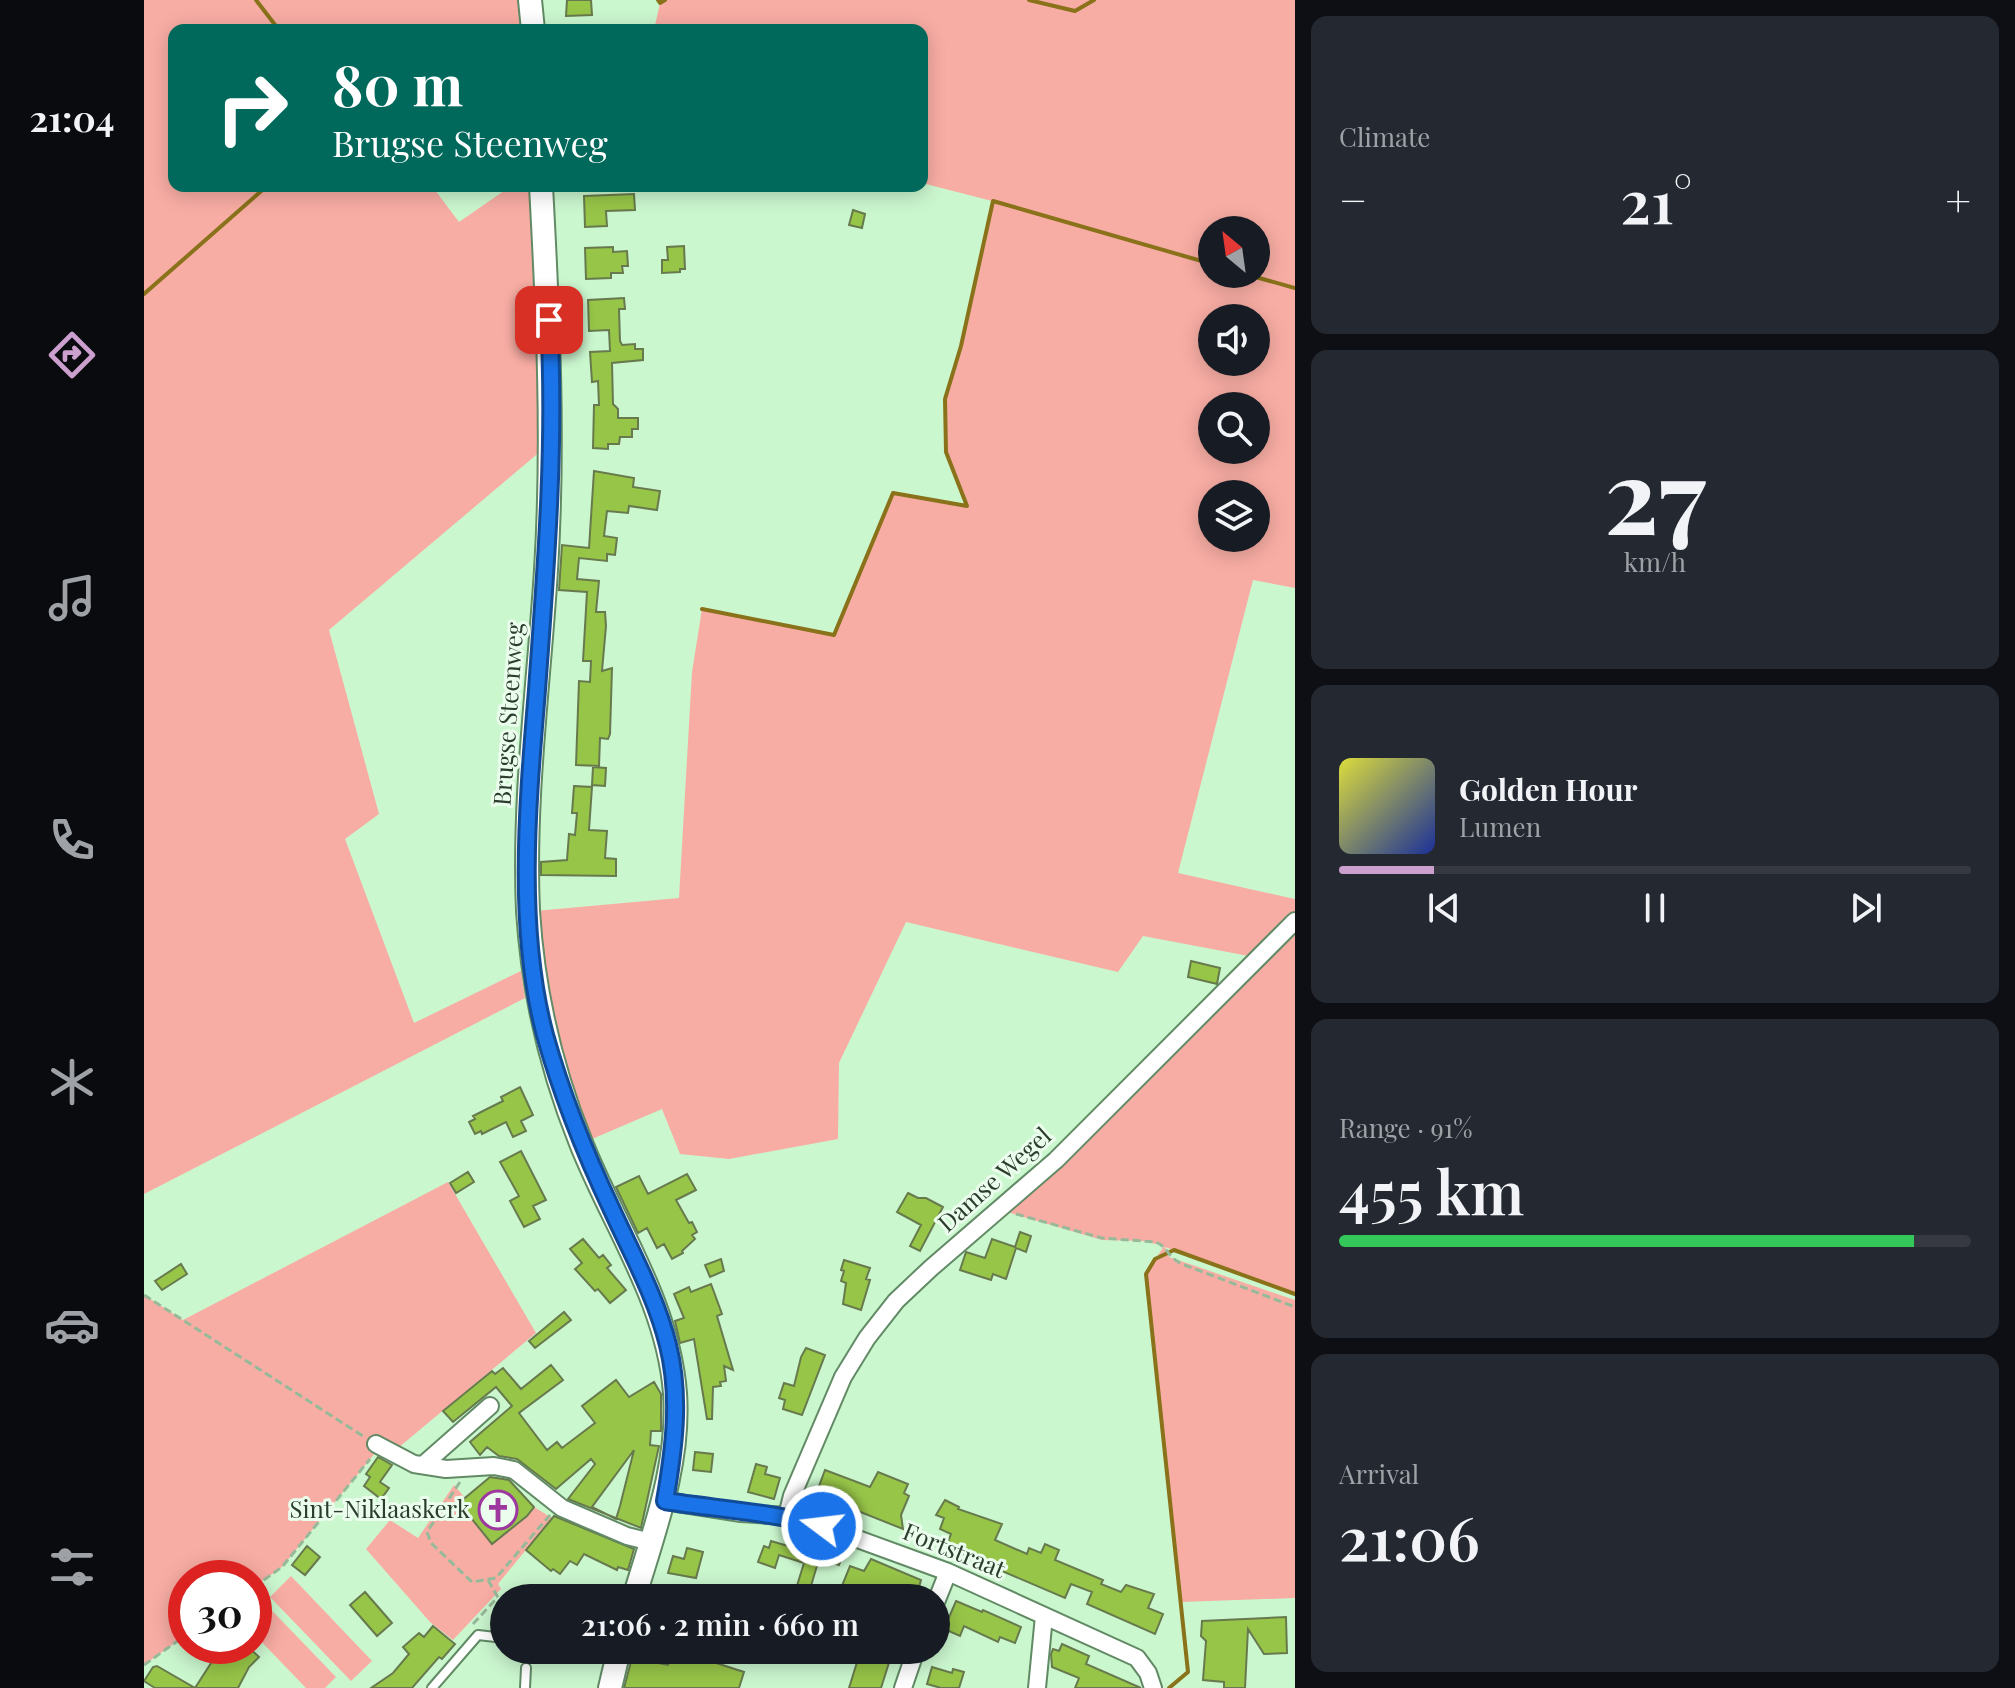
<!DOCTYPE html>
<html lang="en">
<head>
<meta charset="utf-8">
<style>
  :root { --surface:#171b24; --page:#242831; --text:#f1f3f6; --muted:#9ea1a6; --line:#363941; --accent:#cb9fce }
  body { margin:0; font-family:"Playfair Display",serif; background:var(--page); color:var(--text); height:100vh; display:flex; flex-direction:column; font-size:30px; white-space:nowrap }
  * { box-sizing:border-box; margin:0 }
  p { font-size:26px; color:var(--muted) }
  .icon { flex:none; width:44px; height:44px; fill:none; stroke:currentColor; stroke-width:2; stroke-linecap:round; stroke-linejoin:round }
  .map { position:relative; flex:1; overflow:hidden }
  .side { display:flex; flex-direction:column; gap:16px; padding:16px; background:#0d0f14; width:720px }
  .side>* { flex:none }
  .guide { position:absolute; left:24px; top:24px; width:760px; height:168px; border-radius:16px; box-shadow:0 4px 20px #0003; background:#00695c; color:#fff; overflow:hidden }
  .needle { width:52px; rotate:331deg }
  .tools { position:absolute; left:1054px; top:216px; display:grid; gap:16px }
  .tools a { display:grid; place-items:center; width:72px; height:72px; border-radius:50%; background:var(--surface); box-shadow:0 4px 20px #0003; font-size:40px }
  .speed { position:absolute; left:24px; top:1560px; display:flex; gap:16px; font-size:40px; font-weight:700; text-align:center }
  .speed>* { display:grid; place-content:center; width:104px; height:104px; border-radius:50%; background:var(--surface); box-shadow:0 4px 20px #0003; line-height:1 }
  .speed .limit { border:12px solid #d22; background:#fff; color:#111 }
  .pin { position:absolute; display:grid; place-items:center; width:68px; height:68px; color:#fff; margin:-34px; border-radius:16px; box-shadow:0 4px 12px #0006 }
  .me { position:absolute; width:88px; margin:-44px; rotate:285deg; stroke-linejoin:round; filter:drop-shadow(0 0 6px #0008) }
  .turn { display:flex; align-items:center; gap:28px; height:168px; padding:0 32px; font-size:36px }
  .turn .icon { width:104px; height:104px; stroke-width:2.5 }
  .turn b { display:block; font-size:56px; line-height:68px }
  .big { font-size:60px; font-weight:600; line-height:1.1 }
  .side .tile { flex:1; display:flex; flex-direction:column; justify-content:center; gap:12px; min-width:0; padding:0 28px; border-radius:16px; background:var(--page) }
  .side .dial { align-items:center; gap:0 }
  .dial b { font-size:104px; line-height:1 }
  .song { display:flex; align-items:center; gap:24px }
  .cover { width:96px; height:96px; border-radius:12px; background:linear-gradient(135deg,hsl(60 70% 55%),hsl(230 70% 35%)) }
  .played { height:8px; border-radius:4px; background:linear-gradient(90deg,var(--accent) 15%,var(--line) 15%) }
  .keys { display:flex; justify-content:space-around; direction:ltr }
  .heat { display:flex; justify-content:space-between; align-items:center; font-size:44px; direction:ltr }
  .charge { height:12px; border-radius:6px; background:linear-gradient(90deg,#34c759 91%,var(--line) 0) }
  .trip { position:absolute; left:346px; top:1584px; width:460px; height:80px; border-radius:40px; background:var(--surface); box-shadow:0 4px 20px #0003; font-weight:600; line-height:80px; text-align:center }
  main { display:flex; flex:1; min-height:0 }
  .tab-bar { display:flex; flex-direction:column; width:144px; justify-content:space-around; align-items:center; background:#090b0e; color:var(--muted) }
  .tab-bar .icon { width:56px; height:56px }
  .tab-bar .current { color:var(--accent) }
  .tab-bar b { font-size:36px; color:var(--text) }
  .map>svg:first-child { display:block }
  .green { fill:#f8ada4; fill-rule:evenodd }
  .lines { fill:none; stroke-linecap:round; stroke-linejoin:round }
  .stream { stroke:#897219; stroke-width:4 }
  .building { fill:#97c548; stroke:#677a4d; stroke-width:2; fill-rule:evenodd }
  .service-casing { stroke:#618a65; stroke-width:12 }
  .minor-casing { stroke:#618a65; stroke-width:20 }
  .secondary-casing { stroke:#618a65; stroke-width:26 }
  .path { stroke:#96b999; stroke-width:3; stroke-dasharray:8 4; stroke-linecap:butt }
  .service { stroke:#fff; stroke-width:8 }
  .minor { stroke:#fff; stroke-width:16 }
  .secondary { stroke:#fff; stroke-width:22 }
  .route-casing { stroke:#114b97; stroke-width:20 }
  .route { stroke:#1a73e8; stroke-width:14 }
  .labels { text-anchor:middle; stroke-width:6; stroke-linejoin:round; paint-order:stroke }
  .street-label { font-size:24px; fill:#2c3d2d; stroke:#ebfdec }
  .poi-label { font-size:24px; fill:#2c3d2d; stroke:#ebfdec; text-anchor:end }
</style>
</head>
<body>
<main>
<nav class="tab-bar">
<b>21:04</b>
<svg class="icon current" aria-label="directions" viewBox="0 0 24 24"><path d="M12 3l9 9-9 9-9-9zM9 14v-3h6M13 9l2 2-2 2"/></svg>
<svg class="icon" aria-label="music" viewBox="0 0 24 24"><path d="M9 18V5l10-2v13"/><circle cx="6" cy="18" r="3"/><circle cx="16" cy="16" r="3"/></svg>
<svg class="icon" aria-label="phone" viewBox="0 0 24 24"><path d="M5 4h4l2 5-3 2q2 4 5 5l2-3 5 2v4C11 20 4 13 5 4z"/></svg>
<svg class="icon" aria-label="climate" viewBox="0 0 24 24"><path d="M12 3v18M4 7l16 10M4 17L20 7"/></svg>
<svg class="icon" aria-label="car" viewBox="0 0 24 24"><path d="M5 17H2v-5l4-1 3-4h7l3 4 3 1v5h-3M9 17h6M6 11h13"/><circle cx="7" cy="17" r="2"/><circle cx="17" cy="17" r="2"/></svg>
<svg class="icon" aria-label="filters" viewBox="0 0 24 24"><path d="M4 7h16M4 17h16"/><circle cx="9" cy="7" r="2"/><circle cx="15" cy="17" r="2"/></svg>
</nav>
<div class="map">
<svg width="1151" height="1688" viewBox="0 0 1151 1688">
  <rect width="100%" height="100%" fill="#cbf7cf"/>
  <path class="green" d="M0,0h376l3,30h-349v156h258l27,36 52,-36h20l11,264 -213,180 50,184 -34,25 69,184 107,-52 4,27 -381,196z
    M514,0h637v588l-42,-8 -75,293 117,26v15l-41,43 -111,-21 -25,36 -212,-50 -67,141 -1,76 -109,20 -49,-5 -18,-45 -70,30 -42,-110 -15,-118 144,-13 13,-226 10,-63 132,26 59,-142 74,12 -21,-53 -1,-53 16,-53 31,-145 -70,-18v-153h-268l6,-27zM1068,230h44v44h-44zM1068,318h44v44h-44zM1068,406h44v44h-44zM1068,494h44v44h-44z
    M1151,935v359l-130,-47 4,10 126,43v298l-114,4 -35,-328 18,-28 -21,-5 -41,-1 -95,-28z
    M304,1182l88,151 -138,115 -18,-1 -98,120 -28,20v-9h-68v57l-42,30v-370l39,25z
    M310,1485l12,14 -6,4 32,41 35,-27 7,-10 18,11 -54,66 3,5 -48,51 -23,-18 -64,-73 24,-29 28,18z
    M147,1576l81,85 -21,20 -81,-84z
    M111,1593l81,84 -11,11h-19l-52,-54z"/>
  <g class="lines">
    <path class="stream" d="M112,0l23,30
      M514,0l2,3 5,-3
      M885,0l46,11 19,-11
      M1101,274l50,14
      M0,294l123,-108
      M558,609l132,26 59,-142 74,13 -21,-54 -1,-53 16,-53 32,-145 219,63
      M1025,1688l19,-16 -42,-398 9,-15 19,-9 121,44"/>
  </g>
  <path class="building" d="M423,0h24l1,15 -26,1z
    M490,194l1,16 -29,1 1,15 -22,1 -1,-31z
    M709,210l12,4 -3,14 -13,-3z
    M540,246l1,23h-5v3l-18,1v-13h6l-1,-13z
    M469,247v5l14,-1 1,15h-6l1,7h-12v5l-25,1 -1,-31z
    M480,298l1,11h-6l1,32 2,4 13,-1v5h8v11l-31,3 1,41 5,5v9h20v11h-6v8h-12l-1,7h-11v5l-15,-1 1,-43h5l-1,-24 -6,1 -2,-30 20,-1 -1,-21 -20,1 -1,-31z
    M450,471l40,7 -1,9 27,4 -3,19 -28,-4 -1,7 -21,-2 -3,25 13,2 -2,17 -8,-1v7l-28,-3 -2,21 22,2 -3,31h9l1,14 -4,45 10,-3 -2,66 -2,5 -8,-1 -1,28 -23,-1 3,-84 11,1 1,-21h-8l4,-69 -28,-2 3,-45 27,3z
    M449,767l13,1 -1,18 -13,-1z
    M430,786l18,1 -3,43 18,1 -2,27 11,1v17l-75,-1v-13l26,-2 2,-26 6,1 2,-22h-5z
    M1047,961l29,7 -3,16 -29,-7z
    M376,1087l13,28 -12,6 5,10 -13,6 -7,-15 -24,12 -1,-3 -6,3 -6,-12 6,-3 -2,-3 30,-15 -2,-4z
    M377,1151l25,49 -13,6 7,13 -16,8 -14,-26 9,-5 -19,-34z
    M324,1172l6,10 -18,11 -6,-10z
    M543,1174l9,16 -20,10 13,23 3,-1 5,10 -5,3 3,4 -13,12 1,2 -11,6 -8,-15 -7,4 -10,-20 -9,5 -22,-46 23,-11 9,18z
    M764,1193l10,5h8l17,9 -23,44 -10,-5 11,-21 -24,-13z
    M876,1232l11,4 -5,16 -10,-4 -10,31 -13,-5 -2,6 -31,-10 6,-18 19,6 7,-19 23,8z
    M439,1239l16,19 4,-3 8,10 -4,3 19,22 -16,13 -12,-14 -3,2 -20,-22 7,-6 -12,-14z
    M577,1259l3,12 -14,6 -5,-12z
    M700,1260l26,8 -4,11 4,1 -9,30 -18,-6 3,-21 -5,-2 3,-10 -3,-1z
    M37,1264l6,10 -25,16 -7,-9z
    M567,1284l11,30 -5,2 16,54 -9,-4 2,15 -6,1 1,4 -8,1 -1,32h-5l-13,-80 -14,4 -5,-22 9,-3 -10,-24 15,-7 2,5z
    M420,1312l7,8 -36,28 -6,-7z
    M662,1348l19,7 -23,60 -19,-6 2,-9 -6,-2 5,-15 10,3 7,-29z
    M407,1365l12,15 -44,33 28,37 10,-8 5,6 33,-25 -13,-17 34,-26 13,17 25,-15 7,12v37h-10l-1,14 9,1 -18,82 -73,-29 27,-35 -4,-5 -35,30 -39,-30 -18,-3 -12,-9 -7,8 -10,-13 42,-36 -16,-19 -43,35 -10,-11 49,-40 3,3 8,-6 18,21zM490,1450l-14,56 -4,13 -24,-12z
    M551,1452l18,2 -2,18 -18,-2z
    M234,1457l14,8 -12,17 9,6 -8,11 -17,-13 6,-9 -4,-3z
    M612,1464l11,3 -2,7 15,4 -6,21 -26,-7z
    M681,1470l45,17 8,-15 30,12 -4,9 5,3 -8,19 2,14 -70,-28 -1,2 -17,-6z
    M346,1477l19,3 25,27 -7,9 -35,28 -33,-41z
    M801,1500l14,7 -1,2 44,15 -7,16 32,14 2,-6 12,5 4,-9 14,6 -4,10 48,20 -2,4 20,8 5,-7 28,9 -6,14 15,6 -8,20 -68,-30 5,-12 -21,-8 -6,14 -119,-51 5,-13 -11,-5 4,-11 -8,-3z
    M410,1516l80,33 -6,21 -10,-3 -1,3 -33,-16 -7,11 -7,-4 -10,13 -7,-5 -2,2 -25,-21z
    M627,1541l44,13 4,-11 25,8 -5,14 -20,-6 -11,37 -13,-4 9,-29 -25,-8 -4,13 -17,-6 6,-16 5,2z
    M163,1546l13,11 -15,18 -13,-10z
    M543,1548l16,4 -7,26 -28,-5 5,-17 11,3z
    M727,1559l50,21 -5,18h-29l-15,-7 -3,7h-32l13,-32 14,5z
    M221,1592l27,31 -15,13 -27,-31z
    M812,1601l26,11 1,-2 38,17 -6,16 -15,-6 -2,5 -34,-16 -4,10 -16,-7z
    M1142,1617l1,36 -23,1 -16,-25 -3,59h-21v-6l-21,-2 3,-39 -5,-5 1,-15z
    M289,1626l22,18 -13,15 -3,-2 -27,31h-41l22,-15 16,-19 -6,-7 16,-14 5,4z
    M918,1644l27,12 -3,8 55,24h-66l4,-10 -27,-11 -1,-13 2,-5 6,2z
    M78,1646h25l12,11 -10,10 -11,21h-43z
    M532,1650l68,22 -5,16h-115l8,-30 36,7z
    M694,1650h55l-12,38h-32l9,-29 -20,-6z
    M13,1666l38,22h-40l-11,-7 9,-14z
    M788,1667l20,6 1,-4 11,3 -5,16h-18l-14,-4z"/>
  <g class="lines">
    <defs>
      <path id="service" d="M288,1688l46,-53 26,3
        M381,1688l1,-20"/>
      <path id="minor" d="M232,1444l38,20 32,5 48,-3 20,4 48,38 65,28 24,6
        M279,1465l67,-59
        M521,1501l76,12 46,3 35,10 126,46 189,86 11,15 5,15
        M643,1516l5,-20 51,-119 24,-39 29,-37 35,-33 125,-108 239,-239
        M792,1602l12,-30
        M759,1688l13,-38
        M893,1688l7,-72"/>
      <path id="secondary" d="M386,0l3,30
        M397,186c7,128 13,256 5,384 -7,113 -23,227 -18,341 5,80 23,158 53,232 33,83 87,159 94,250 5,71 -21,138 -41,205
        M466,1688l9,-38"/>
    </defs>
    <use href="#service" class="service-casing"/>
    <use href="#minor" class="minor-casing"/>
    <use href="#secondary" class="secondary-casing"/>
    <path class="path" d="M872,1214l86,24 54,4c13,6 10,14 26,22l113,43
      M0,1295l222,143
      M316,1482l-33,50 4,11 41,39 24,-4 54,-63
      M344,1580l16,28
      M110,1587l28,-20 88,-108
      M329,1624l24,-26
      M0,1665l42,-30"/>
    <use href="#service" class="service"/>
    <use href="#minor" class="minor"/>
    <use href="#secondary" class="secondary"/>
  </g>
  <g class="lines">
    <defs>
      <path id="route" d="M405,320c7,123 -3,247 -12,370 -9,110 -21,237 8,345 17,61 40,118 67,175 20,44 44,87 56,135 13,52 6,104 -3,156 52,8 106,11 157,25"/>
    </defs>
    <use href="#route" class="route-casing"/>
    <use href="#route" class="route"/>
  </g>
  <defs>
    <symbol id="church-ring" viewBox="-11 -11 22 22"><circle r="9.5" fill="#ebfdec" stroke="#9c389e" stroke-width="1.5"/><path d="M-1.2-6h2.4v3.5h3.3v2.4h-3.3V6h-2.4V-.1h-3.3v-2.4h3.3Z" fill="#9c389e"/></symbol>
  </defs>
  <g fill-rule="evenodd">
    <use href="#church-ring" x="332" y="1488" width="44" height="44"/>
  </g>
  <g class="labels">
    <g class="street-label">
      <text transform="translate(365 714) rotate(-86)" y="8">Brugse Steenweg</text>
      <text transform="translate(851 1180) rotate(-42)" y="8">Damse Wegel</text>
      <text transform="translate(810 1551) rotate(22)" y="8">Fortstraat</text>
    </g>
    <g class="poi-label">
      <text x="326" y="1518">Sint-Niklaaskerk</text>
    </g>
  </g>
</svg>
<div class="tools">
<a><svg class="needle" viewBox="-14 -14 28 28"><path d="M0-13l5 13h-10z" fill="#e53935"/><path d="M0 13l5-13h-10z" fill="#9ea1a6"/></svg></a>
<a><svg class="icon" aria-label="sound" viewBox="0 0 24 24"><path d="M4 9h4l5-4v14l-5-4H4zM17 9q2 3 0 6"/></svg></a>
<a><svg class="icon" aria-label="search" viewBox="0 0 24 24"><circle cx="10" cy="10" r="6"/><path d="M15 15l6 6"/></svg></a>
<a><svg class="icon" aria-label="layers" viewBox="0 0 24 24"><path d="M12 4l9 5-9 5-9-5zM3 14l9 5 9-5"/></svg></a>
</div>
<div class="speed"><div class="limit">30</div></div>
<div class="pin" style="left:405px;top:320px;background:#d93025"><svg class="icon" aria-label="arrive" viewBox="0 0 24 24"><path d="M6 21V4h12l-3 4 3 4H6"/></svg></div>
<svg class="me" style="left:678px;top:1526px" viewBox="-20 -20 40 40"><circle r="17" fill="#1a73e8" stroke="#fff" stroke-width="3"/><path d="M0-11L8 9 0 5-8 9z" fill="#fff"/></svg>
<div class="trip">21:06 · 2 min · 660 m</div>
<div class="guide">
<div class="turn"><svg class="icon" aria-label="right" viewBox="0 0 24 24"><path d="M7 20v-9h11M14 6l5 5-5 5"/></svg><div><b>80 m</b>Brugse Steenweg</div></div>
</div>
</div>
<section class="side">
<div class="tile"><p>Climate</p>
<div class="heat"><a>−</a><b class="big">21°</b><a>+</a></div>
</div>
<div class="tile dial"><b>27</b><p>km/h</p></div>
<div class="tile">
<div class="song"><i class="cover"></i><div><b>Golden Hour</b><p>Lumen</p></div></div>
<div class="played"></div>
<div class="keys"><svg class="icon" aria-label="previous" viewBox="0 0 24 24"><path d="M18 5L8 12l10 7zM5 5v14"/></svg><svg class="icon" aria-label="pause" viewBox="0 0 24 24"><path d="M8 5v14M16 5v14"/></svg><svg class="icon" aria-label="next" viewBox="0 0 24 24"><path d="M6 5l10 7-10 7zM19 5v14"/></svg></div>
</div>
<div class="tile"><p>Range · 91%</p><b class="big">455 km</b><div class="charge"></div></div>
<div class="tile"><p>Arrival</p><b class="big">21:06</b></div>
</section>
</main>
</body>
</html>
